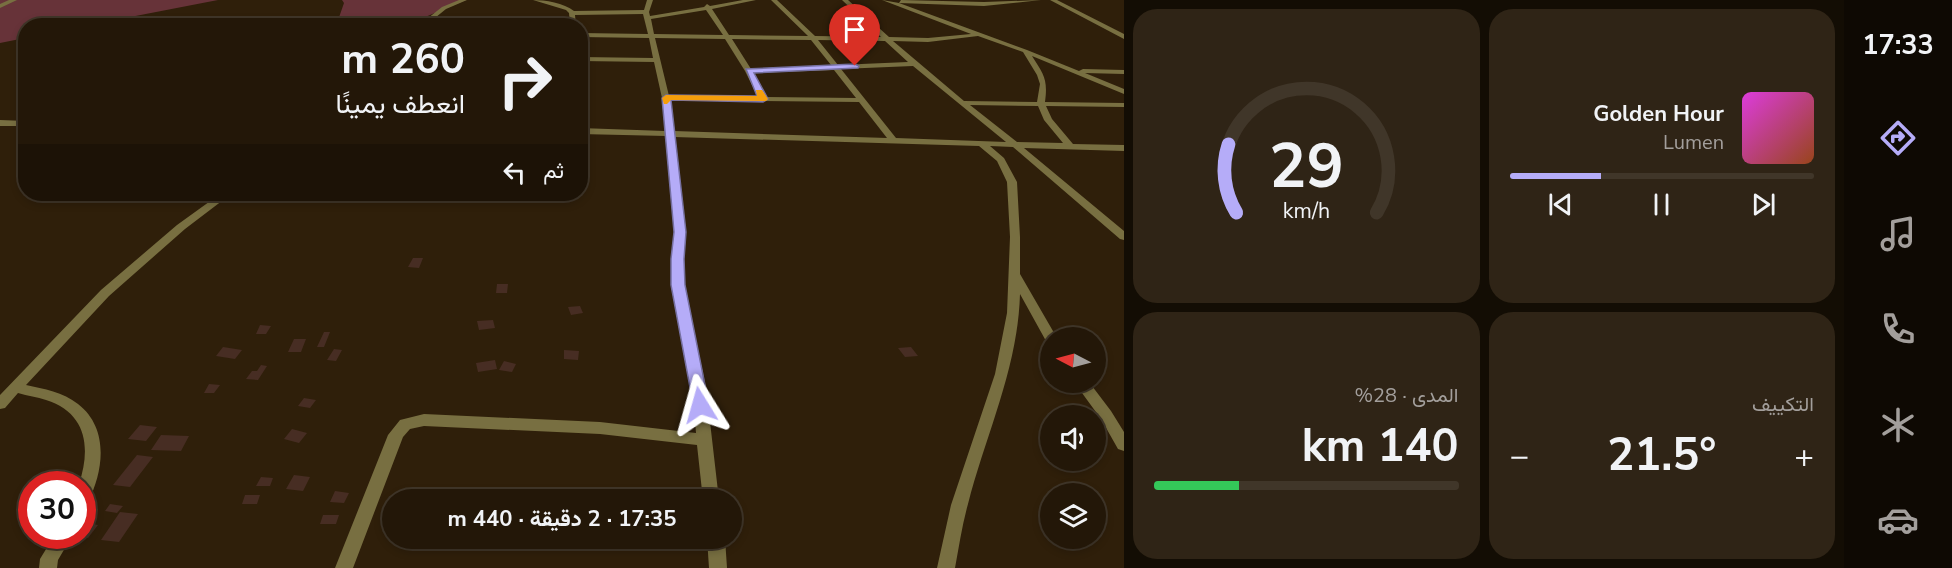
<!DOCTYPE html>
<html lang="ar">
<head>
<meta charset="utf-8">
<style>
  :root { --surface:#231708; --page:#2f2416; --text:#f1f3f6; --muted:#a39f9c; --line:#403629; --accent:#b5acf8 }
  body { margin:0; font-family:"Nunito Sans",Vazirmatn,sans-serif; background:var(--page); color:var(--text); direction:rtl; height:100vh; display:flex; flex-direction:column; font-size:22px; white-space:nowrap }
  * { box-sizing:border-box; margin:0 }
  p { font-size:20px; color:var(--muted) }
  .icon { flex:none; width:33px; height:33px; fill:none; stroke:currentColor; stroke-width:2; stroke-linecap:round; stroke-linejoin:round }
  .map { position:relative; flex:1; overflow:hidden; direction:ltr }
  .panel { display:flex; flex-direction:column; gap:9px; padding:9px; background:#130d04; width:720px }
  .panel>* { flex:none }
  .guide { position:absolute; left:18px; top:18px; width:570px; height:183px; border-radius:24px; box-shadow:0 3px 9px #0003,0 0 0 2px var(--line); direction:rtl; background:#231708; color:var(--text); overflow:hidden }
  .needle { width:39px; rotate:276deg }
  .buttons { position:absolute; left:1040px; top:327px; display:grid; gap:12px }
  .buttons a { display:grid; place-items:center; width:66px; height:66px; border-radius:50%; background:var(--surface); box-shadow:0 3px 9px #0003,0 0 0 2px var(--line); font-size:30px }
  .speed { position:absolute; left:18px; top:471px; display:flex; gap:12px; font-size:30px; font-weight:700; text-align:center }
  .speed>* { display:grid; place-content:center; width:78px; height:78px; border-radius:50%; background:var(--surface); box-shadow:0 3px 9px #0003,0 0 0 2px var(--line); line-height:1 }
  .speed .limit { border:9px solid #d22; background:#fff; color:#111 }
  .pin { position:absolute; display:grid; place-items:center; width:51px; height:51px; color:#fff; margin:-62px -26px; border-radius:50% 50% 50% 0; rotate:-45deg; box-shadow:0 0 6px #0007 }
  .pin .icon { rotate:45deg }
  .me { position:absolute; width:66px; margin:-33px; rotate:352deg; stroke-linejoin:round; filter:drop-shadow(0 0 4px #0008) }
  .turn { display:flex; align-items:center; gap:21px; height:126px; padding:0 24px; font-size:27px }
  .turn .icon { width:78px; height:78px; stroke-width:2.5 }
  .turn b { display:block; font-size:42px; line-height:51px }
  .then { display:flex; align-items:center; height:57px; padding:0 24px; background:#0003; gap:12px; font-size:22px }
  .big { font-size:45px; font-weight:700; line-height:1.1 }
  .panel .tile { flex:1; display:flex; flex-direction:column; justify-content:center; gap:9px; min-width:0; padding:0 21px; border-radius:24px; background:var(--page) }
  .panel .dial { align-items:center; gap:0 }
  .dial svg { height:156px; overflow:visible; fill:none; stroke:var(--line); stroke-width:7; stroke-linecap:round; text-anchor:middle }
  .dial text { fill:var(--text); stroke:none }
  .song { display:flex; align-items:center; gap:18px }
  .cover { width:72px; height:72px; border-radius:9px; background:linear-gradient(135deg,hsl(300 70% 55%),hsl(20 70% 35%)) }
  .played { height:6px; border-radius:3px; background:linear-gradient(90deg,var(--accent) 30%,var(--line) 30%) }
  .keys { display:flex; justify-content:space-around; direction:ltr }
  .heat { display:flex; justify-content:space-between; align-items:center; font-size:33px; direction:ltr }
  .charge { height:9px; border-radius:4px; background:linear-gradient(90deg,#34c759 28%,var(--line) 0) }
  .panel .tiles { flex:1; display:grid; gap:9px; grid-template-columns:repeat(2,1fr) }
  .trip { position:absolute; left:382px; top:489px; width:360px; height:60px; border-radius:30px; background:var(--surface); box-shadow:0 3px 9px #0003,0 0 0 2px var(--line); font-weight:700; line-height:60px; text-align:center; direction:rtl }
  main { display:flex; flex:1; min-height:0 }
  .tab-bar { display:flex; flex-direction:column; width:108px; justify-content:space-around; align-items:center; background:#0e0903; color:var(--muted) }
  .tab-bar .icon { width:42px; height:42px }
  .tab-bar .selected { color:var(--accent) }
  .tab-bar b { font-size:27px; color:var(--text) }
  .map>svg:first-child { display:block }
  .green { fill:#673339 }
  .building { fill:#472d23 }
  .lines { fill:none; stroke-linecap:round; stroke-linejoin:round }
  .street { fill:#786f41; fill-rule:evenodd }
  .route { fill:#b5acf8; stroke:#7670a1; stroke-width:1.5 }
  .slow { fill:#f59e0b }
</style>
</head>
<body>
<main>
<nav class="tab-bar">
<b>17:33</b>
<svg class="icon selected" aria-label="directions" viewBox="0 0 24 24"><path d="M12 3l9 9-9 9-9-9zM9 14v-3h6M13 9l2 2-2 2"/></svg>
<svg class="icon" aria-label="music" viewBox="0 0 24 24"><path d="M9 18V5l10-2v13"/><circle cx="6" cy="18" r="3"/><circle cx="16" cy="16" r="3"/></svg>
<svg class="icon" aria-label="phone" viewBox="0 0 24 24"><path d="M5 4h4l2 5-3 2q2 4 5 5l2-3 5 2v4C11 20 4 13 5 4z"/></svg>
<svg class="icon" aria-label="climate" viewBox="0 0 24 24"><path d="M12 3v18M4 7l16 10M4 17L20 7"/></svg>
<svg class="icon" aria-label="car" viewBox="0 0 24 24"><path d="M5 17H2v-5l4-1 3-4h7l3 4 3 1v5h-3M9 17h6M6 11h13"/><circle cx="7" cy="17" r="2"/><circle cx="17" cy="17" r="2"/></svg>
</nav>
<section class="panel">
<div class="tiles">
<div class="tile">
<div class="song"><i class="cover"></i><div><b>Golden Hour</b><p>Lumen</p></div></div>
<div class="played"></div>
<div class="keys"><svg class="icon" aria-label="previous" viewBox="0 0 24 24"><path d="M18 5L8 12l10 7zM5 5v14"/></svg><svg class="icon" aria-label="pause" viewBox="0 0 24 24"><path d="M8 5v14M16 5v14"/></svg><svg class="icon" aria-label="next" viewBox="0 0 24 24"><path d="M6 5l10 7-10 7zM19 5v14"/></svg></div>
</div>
<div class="tile dial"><svg viewBox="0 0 100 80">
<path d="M14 69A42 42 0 1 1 86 69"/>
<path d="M14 69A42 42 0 0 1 10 34" stroke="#b5acf8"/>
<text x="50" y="56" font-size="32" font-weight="700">29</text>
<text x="50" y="72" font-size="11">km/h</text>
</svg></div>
<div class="tile"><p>التكييف</p>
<div class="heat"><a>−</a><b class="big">21.5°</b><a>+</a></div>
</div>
<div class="tile"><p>المدى · 28%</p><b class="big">140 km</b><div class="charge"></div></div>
</div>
</section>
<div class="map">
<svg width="1124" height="568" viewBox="0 0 1124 568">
  <rect width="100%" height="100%" fill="#2f1f0a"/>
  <path class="green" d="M0,0h218l-129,25 -63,1 -1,12 -25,5z
    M342,0h124l-60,25 -70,1 8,-23z"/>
  <path class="building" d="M413,258h10l-4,10 -11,-1z
    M497,284h11l-1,9h-11z
    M580,306l3,7 -12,2 -3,-8z
    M493,320l2,8 -16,2 -2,-9z
    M260,325l11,1 -5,8h-10z
    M324,332h6l-6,15h-7z
    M294,339h12l-5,13h-13z
    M223,347l19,3 -7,9 -19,-3z
    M911,347l7,9 -13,1 -7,-9z
    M334,349l8,1 -6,11 -9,-1z
    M564,350l15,1 -1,9 -14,-1z
    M495,360l2,9 -19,3 -2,-9z
    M504,361l12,3 -4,8 -13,-2z
    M261,365l6,1 -9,14 -12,-1 6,-8h5z
    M209,384l11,1 -6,8h-10z
    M304,398l12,2 -6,8 -12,-2z
    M140,425l17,2 -11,14 -18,-2z
    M292,429l15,4 -8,10 -15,-4z
    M161,435l28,1 -8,15 -30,-1z
    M137,455l16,2 -23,30 -17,-2z
    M294,475l16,2 -7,14 -17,-2z
    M261,477l12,1 -3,8h-14z
    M335,491l14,2 -5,10 -14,-1z
    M245,495h15l-3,9h-15z
    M110,504l13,2 -6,7 -12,-2z
    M120,512l18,2 -19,28 -18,-2z
    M323,515h16l-3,9h-16z
    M82,522l16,3 -10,13 -6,-1z"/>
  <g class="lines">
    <path class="street" d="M9,0h8l-17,8v-4z
      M459,0h8l-21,9 -21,17h-7l24,-19z
      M533,0c12,0 31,3 41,11l70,-1 3,-10h6l-4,12 1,4 54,-9 3,-3 3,2 33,-6h13l-44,9 17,26 79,1 -37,-36h6l38,36 66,1 -39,-37h6l41,37 39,1 43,-4 -89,-34 17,3 2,-3 83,2 57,-2 -57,6 -85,-3 128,47 52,21 4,-2 41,1v4l-39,-1 39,16v5l-92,-38c12,19 16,23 13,46l79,1v4l-78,-1 6,13 21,25 51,1v6l-100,-3 100,83v9l-4,-1 -107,-92 -23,-1 14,12 13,24 3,55v37l37,64h-7v4l-4,-1 -26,-47c-2,74 -34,140 -52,210 -6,21 -9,43 -13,64h-18l14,-63 44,-131 12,-61 3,-76 -3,-55 -10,-21 -18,-15 -305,-9 11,96 -2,26 1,26 22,102 13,113h-16l-6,-55 -97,-11 -176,-8 -14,3 -7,8 -50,131h-18l53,-133 12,-15 24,-6 176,8 96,11 -4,-46 -20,-102 -1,-26 4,-26 -9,-97 -86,-2v-6l85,3 -3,-33 -8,-36 -74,-1v-4l73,1 -4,-20 -69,-1v-4l68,1 -5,-20 -68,1 1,11h-6l-1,-13 -3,-3zM706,10l17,25 -69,-1 -3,-15zM978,36l45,16 14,23 3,9 -3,18 -73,-1 -71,-60 35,1zM655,38l70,1 20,32 13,26 -89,-1zM732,39l79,1 20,25 -80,4zM818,40l67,1 23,21 -70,3zM913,66l93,76 -110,-4 -55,-69zM834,70l22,28 -90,-1 -12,-24zM670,100l189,2 28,36 -213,-7zM970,105l68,1 6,14 19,23 -46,-1z
      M1050,0h7l67,34v5z
      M0,120l26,1v5h-26z
      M220,194h11l-46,35 -76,67 -83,89c18,4 37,7 52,19 31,24 26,66 10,98l-6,2v-20h-3c12,-36 8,-71 -33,-84 -9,-3 -18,-4 -28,-7l-13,15 -5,1v-14l101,-105 76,-65z
      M1074,382h15l22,29 13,21v19l-6,-2 -17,-30z
      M54,536h18l-14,24 -1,8h-18l1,-9z
      M707,538h18l2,30h-18z"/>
  </g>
  <path class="route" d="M855,64l4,2 -1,2 -104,5 14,26 -5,3 -92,-2 15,132 -2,27 1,26 24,120 -3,4h-12l-23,-124v-26l3,-27 -12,-134 4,-3 91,1 -11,-27z"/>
  <path class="slow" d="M756,90h6l6,9 -2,2 -95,-1 -4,4h-3l-2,-6 4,-3 91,1z"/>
</svg>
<div class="buttons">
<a><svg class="needle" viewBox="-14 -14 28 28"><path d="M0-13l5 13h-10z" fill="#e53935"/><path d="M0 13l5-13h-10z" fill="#a39f9c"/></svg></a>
<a><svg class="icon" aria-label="sound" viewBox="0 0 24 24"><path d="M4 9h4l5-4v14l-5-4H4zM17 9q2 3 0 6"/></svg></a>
<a><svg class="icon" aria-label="layers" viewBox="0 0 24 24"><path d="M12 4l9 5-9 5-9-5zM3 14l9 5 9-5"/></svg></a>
</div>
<div class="speed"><div class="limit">30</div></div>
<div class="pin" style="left:855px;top:66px;background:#d93025"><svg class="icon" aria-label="arrive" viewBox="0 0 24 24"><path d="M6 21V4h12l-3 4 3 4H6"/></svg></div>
<svg class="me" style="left:700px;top:405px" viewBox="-20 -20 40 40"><path d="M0-17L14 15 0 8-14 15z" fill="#b5acf8" stroke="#fff" stroke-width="4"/></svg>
<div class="trip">17:35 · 2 دقيقة · 440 m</div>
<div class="guide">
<div class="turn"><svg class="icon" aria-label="right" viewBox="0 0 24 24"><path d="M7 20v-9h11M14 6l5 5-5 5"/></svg><div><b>260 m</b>انعطف يمينًا</div></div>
<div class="then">ثم<svg class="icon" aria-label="left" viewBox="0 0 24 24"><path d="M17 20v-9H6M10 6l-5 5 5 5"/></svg></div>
</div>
</div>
</main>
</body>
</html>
